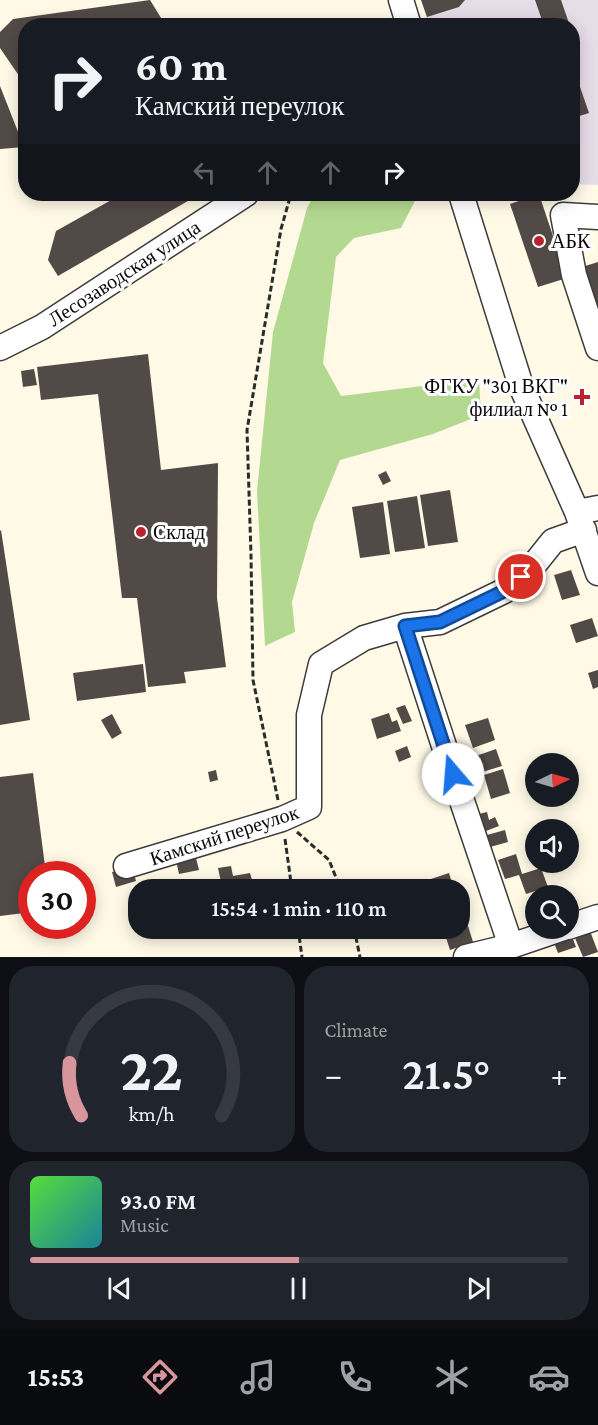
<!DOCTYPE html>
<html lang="en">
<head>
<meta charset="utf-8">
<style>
  :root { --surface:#171b24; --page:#20242c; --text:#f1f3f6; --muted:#9ea1a6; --line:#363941; --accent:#d8959c }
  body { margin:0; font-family:"Crimson Pro",serif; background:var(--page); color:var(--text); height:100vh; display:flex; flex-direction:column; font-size:22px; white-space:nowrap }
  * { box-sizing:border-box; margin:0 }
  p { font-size:20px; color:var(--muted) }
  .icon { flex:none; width:33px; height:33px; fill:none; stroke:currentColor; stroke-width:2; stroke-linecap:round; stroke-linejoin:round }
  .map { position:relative; height:957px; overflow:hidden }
  .details { display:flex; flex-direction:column; gap:9px; padding:9px; background:#0d0f14; flex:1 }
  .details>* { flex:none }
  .banner { position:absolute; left:18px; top:18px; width:562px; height:183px; border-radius:24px; box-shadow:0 3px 15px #0003; background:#171b24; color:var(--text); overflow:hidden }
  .needle { width:39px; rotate:85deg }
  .buttons { position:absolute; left:525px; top:753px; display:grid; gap:12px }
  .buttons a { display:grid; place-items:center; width:54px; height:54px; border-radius:50%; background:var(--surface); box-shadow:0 3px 15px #0003; font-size:30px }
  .speed { position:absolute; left:18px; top:861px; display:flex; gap:12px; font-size:30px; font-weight:700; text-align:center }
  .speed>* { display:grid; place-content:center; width:78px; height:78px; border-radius:50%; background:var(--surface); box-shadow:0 3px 15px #0003; line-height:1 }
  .speed .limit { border:9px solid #d22; background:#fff; color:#111 }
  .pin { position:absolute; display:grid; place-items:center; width:51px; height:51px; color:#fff; margin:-26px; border:3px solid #fff; border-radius:50%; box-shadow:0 2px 6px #0007 }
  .me { position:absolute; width:66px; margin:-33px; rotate:342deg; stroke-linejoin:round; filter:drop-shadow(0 0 4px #0008) }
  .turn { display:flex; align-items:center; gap:21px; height:126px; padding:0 18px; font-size:27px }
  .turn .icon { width:78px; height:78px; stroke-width:2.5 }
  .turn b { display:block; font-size:42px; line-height:51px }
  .lanes { display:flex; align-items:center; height:57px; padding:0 18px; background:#0003; justify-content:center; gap:30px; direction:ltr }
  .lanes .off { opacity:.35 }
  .big { font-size:45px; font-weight:600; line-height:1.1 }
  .details .card { flex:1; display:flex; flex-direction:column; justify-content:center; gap:9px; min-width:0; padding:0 21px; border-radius:24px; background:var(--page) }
  .details .dial { align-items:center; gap:0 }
  .dial svg { height:156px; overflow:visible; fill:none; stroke:var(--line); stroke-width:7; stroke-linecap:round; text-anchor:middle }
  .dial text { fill:var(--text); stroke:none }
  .song { display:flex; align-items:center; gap:18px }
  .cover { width:72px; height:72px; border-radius:9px; background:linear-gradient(135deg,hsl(110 70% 55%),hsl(190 70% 35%)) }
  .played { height:6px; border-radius:3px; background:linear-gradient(90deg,var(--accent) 50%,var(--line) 50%) }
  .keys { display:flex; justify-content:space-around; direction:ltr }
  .heat { display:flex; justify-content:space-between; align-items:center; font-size:33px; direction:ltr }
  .details .tiles { flex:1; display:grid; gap:9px; grid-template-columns:1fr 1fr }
  .card:last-child { grid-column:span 2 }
  .trip { position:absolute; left:128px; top:879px; width:342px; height:60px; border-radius:24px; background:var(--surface); box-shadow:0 3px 15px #0003; font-weight:600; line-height:60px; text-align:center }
  .tab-bar { display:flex; height:96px; justify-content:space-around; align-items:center; background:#090b0e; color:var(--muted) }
  .tab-bar .icon { width:42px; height:42px }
  .tab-bar .on { color:var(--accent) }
  .tab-bar b { font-size:27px; color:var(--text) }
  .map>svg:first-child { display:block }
  .industrial { fill:#e7dde9 }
  .forest { fill:#b3d990 }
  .building { fill:#524a46 }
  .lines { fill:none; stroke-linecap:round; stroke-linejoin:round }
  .minor-casing { stroke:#3c3c3c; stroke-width:27 }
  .path { stroke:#2b2b2b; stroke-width:3; stroke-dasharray:6 3; stroke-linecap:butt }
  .minor { stroke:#fff; stroke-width:24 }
  .route-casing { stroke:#114b97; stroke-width:15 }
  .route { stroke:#1a73e8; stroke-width:10 }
  .poi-dot { fill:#b9222f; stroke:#fff; stroke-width:2 }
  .labels { text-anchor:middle; stroke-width:6; stroke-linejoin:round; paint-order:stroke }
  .poi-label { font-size:20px; fill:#090909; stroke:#fff; text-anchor:start }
  .street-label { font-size:20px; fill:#090909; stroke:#fff }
</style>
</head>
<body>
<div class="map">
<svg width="598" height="957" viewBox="0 0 598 957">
  <rect width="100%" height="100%" fill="#fff9e6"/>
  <path class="industrial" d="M421,0h177v185l-25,-1v-158l-144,-1z"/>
  <path class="forest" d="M315,194l103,1 -17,33 -47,10 -18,19 -13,106 18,33 138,-17 2,36 -48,19 -93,26 -26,63 -22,79 3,30 -30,14 -8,-155 16,-159 34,-124z"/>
  <path class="building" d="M150,0l16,26h-140v60l-26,-38v-16l13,-13z
    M421,0h44l-6,7 -32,10z
    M535,0h26l9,26h-26z
    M573,37l6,16 -6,2z
    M579,84l10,29 -16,5v-32z
    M0,86l24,61 -24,2z
    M122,194h78l-142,82 -10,-16 8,-29z
    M539,194l28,84 -29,9 -28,-83z
    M598,262v51l-16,-46z
    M148,354l13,116 57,-7 -1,135 9,69 -42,5 2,11 -38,4 -11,-89h-15l-24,-204 -57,6 -4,-33z
    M34,369l3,16 -14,2 -2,-16z
    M386,471l5,10 -8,4 -5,-10z
    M450,490l8,52 -30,4 -8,-51z
    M417,496l8,52 -30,4 -8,-51z
    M383,502l7,52 -30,4 -8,-51z
    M1,530l29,190 -30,5v-194z
    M571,570l9,25 -18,5 -8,-25z
    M592,618l6,18 -22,7 -6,-18z
    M143,664l3,28 -69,9 -4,-28z
    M598,670v17l-5,2 -5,-16z
    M405,705l7,16 -9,3 -7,-16z
    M389,713l3,9 5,-2 4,11 -24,8 -6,-20z
    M112,714l10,19 -10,6 -11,-19z
    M488,718l7,22 -22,8 -8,-23z
    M407,746l4,11 -12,5 -4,-11z
    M496,749l6,17 -23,7 -6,-16z
    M503,769l7,24 -19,6 -7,-24z
    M216,770l2,10 -8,2 -2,-10z
    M33,773l13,101h-14v38l-32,4v-139z
    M487,812l2,8 6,-3 4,9 -13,5 -7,-17z
    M505,830l3,12 -18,5 -3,-12z
    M193,846l6,24 -20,4 -5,-23z
    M516,854l6,20 19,-6 7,19 -22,7 -7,-19 -14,4 -7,-19z
    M132,866l4,15 -20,6 -4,-15z
    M231,866l2,10 17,-3 2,7 -30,7 -4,-19z
    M449,873l5,17h-23l-3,-10z
    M465,916l8,26 -23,8 -7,-22h16v-10z
    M590,931l8,21 -15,5 -8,-19z
    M571,934l5,13 -18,6 -5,-13z"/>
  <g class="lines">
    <defs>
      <path id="minor" d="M401,0l8,26
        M461,194l60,192 56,126 21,61
        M598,217l-35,-2 11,60 24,73
        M0,348l42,-21 204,-133
        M577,512l21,-4
        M405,626l55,169 51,151
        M126,866l156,-47 27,-12v-92l12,-51 43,-26 41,-12 35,-4 64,-31 29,-25 20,-25 31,-11
        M568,927l30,-10
        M466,957l45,-11 53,-18"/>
    </defs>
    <use href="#minor" class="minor-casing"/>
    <path class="path" d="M278,800l-25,-120 -2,-125 -4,-125 34,-201 10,-35
      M297,832l32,28 12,30
      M285,839l7,51
      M298,928l4,29
      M354,928l6,29"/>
    <use href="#minor" class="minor"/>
  </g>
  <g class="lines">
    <defs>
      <path id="route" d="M453,774l-48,-148 35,-4 64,-31 17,-14"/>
    </defs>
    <use href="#route" class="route-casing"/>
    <use href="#route" class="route"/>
  </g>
  <g class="poi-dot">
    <circle cx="539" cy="241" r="6"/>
    <path d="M579 388h6v6h6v6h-6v6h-6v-6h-6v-6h6z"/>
    <circle cx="141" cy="532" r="6"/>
  </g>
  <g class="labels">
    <g class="poi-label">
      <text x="551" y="248">АБК</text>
      <text x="568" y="393" text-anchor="end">ФГКУ "301 ВКГ"<tspan x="568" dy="23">филиал № 1</tspan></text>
      <text x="153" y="539">Склад</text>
    </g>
    <g class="street-label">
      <text transform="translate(124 273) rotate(-33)" y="7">Лесозаводская улица</text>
      <text transform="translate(224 835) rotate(-18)" y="7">Камский переулок</text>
    </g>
  </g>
</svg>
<div class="buttons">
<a><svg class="needle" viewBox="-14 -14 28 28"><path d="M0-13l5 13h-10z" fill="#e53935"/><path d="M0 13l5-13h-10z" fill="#9ea1a6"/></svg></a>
<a><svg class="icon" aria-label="sound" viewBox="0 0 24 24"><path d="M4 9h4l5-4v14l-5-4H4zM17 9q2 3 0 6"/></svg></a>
<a><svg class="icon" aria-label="search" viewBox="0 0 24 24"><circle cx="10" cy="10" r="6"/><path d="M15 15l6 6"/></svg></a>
</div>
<div class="speed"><div class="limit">30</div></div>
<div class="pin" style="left:521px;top:577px;background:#d93025"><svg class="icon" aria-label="arrive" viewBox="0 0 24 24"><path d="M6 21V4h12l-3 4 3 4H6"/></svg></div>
<svg class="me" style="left:453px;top:774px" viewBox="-20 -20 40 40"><circle r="19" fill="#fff"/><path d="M0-13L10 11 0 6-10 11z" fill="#1a73e8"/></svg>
<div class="trip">15:54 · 1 min · 110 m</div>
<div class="banner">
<div class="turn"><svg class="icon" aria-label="right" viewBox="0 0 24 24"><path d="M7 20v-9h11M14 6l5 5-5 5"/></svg><div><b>60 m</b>Камский переулок</div></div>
<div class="lanes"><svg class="icon off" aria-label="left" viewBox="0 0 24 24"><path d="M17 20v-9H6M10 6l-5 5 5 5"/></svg><svg class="icon off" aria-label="ahead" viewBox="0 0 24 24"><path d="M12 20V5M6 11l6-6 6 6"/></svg><svg class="icon off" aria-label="ahead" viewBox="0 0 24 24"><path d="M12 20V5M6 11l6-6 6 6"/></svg><svg class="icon" aria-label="right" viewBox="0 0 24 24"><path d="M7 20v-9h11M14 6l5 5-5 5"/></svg></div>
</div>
</div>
<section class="details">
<div class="tiles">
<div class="card dial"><svg viewBox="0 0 100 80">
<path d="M14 69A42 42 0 1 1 86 69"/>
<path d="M14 69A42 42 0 0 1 8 42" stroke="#d8959c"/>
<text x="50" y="56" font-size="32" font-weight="700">22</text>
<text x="50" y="72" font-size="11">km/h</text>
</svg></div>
<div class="card"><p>Climate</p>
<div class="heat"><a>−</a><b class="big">21.5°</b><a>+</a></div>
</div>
<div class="card">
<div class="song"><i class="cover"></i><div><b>93.0 FM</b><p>Music</p></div></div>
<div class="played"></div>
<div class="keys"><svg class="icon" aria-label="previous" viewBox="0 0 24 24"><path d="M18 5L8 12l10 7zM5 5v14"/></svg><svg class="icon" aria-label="pause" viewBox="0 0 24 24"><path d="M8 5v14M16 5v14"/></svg><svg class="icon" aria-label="next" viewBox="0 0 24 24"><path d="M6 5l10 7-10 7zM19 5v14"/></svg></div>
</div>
</div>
</section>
<nav class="tab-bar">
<b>15:53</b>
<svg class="icon on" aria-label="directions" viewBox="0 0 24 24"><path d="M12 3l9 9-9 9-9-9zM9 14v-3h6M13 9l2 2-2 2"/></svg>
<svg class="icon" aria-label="music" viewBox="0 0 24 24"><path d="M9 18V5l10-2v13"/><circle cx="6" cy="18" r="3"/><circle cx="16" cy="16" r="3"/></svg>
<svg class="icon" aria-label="phone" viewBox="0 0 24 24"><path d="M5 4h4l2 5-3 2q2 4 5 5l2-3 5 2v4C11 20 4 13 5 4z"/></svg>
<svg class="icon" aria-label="climate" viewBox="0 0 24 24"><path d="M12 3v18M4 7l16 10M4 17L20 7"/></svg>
<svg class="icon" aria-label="car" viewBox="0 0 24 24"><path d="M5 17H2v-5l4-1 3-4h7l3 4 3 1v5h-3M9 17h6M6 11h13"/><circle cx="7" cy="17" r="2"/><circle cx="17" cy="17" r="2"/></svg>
</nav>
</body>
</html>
